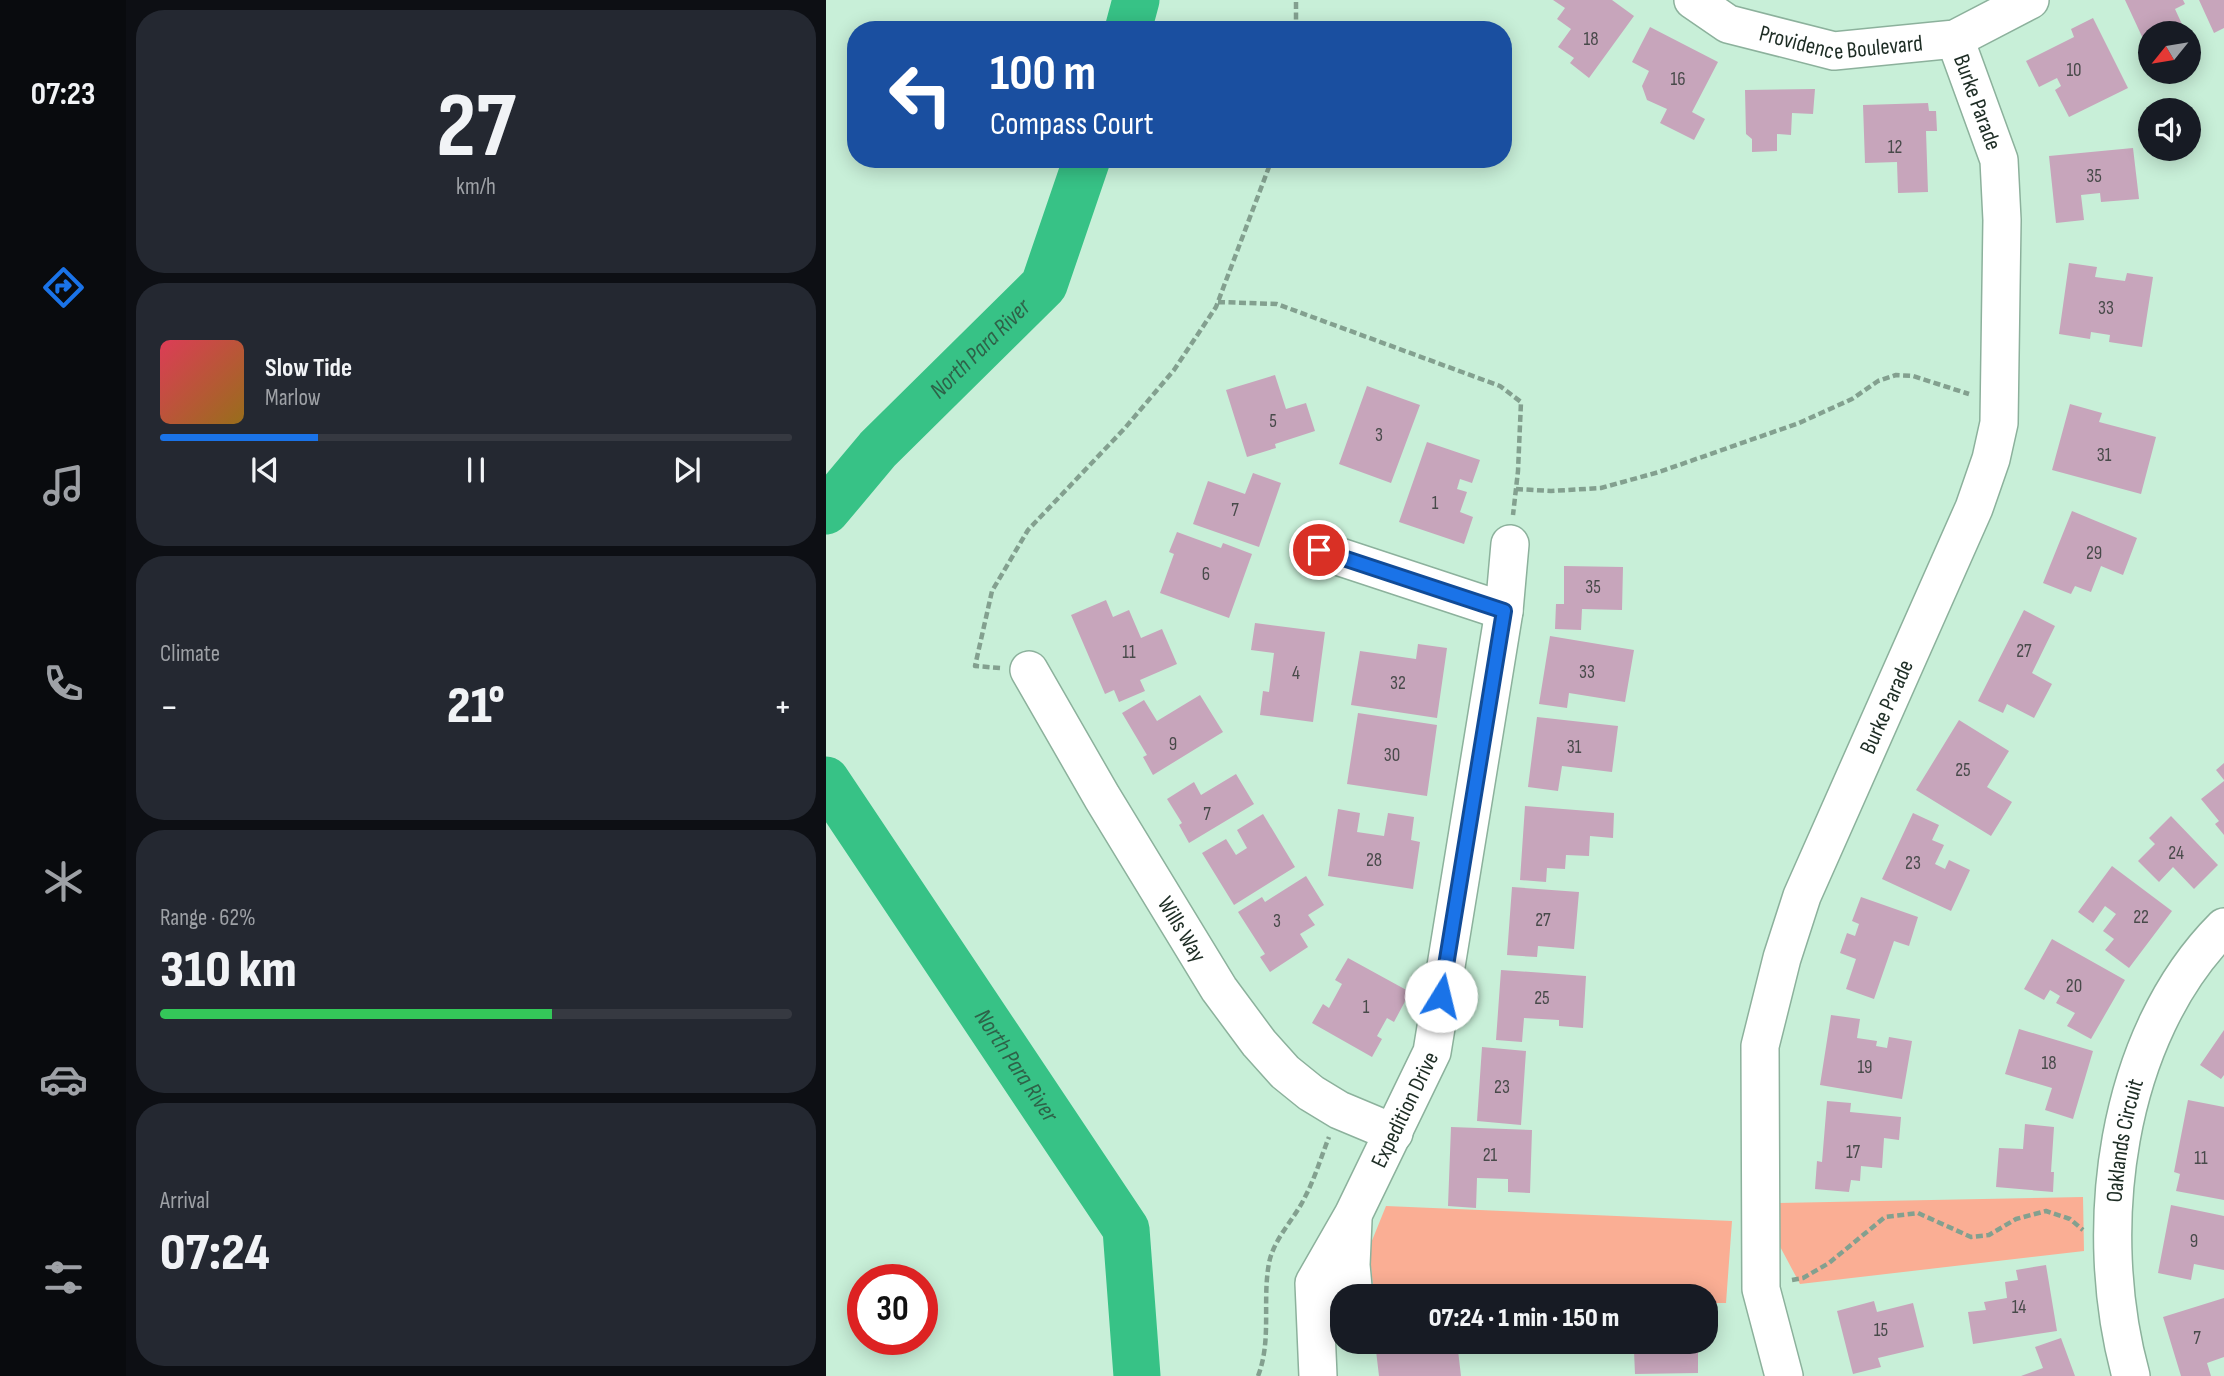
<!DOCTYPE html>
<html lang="en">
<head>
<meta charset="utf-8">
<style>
  :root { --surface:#171b24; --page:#242831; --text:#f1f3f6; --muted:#9ea1a6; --line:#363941; --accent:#1a73e8 }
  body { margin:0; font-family:"Sofia Sans Condensed",sans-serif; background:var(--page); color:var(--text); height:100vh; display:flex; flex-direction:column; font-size:26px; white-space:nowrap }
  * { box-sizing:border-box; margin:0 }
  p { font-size:23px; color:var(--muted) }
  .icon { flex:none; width:38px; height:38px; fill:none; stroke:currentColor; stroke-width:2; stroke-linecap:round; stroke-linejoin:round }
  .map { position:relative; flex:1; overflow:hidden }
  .drawer { display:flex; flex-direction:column; gap:10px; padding:10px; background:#0d0f14; width:700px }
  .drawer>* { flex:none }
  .hud { position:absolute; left:21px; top:21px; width:665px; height:147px; border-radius:28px; box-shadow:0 4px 18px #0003; background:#1a4fa0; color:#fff; overflow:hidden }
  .needle { width:46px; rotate:240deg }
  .controls { position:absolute; left:1312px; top:21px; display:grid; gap:14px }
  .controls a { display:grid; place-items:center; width:63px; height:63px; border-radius:50%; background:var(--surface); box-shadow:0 4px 18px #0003; font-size:35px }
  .speed { position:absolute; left:21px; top:1264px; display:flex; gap:14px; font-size:35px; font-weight:700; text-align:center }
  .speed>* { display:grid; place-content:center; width:91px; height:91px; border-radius:50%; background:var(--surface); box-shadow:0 4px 18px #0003; line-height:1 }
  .speed .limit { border:10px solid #d22; background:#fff; color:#111 }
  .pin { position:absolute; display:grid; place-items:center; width:60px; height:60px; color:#fff; margin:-30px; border:4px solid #fff; border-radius:50%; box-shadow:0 2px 7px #0007 }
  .me { position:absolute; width:77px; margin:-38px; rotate:9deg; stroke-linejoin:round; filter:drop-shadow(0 0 5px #0008) }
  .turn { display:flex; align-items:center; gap:24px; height:147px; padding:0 28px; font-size:32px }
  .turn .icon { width:91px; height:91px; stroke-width:2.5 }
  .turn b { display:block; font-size:49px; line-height:60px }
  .big { font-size:52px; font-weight:800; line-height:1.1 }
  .drawer .widget { flex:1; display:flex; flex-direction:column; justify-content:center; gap:10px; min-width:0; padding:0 24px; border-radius:28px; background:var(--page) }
  .drawer .dial { align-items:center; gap:0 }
  .dial b { font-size:91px; line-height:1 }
  .song { display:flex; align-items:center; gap:21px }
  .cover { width:84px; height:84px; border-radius:10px; background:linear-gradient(135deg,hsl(350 70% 55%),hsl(40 70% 35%)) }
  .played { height:7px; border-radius:4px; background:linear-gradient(90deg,var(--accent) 25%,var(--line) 25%) }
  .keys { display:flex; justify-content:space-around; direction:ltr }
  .heat { display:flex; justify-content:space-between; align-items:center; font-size:38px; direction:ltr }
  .charge { height:10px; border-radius:5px; background:linear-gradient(90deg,#34c759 62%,var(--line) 0) }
  .trip { position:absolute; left:504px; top:1284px; width:388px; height:70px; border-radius:28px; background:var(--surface); box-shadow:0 4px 18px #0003; font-weight:800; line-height:70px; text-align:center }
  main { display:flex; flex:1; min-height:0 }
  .menu { display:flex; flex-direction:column; width:126px; justify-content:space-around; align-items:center; background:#090b0e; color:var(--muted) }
  .menu .icon { width:49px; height:49px }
  .menu .current { color:var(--accent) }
  .menu b { font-size:32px; color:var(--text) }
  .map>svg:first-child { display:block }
  .green { fill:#faae94 }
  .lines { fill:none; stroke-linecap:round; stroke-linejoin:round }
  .river { stroke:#37c286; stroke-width:47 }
  .building { fill:#c7a5bb }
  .minor-casing { stroke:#8cb19c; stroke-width:40 }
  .path { stroke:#83a08f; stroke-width:4.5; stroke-dasharray:7 3.5; stroke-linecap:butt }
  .minor { stroke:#fff; stroke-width:37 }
  .route-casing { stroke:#114b97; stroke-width:18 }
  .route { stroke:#1a73e8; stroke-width:12 }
  .labels { text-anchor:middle; stroke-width:6; stroke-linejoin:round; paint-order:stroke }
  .number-label { font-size:19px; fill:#484a4a }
  .street-label { font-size:23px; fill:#1d2c24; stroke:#fff }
  .water-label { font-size:24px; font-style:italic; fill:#2e6248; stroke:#fff }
</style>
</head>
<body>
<main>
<nav class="menu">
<b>07:23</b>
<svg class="icon current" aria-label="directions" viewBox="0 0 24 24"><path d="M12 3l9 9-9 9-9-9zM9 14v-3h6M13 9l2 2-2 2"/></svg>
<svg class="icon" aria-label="music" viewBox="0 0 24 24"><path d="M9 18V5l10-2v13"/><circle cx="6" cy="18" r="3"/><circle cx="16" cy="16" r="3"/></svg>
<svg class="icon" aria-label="phone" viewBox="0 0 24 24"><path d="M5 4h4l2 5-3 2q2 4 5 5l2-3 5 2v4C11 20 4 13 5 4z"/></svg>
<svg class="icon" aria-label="climate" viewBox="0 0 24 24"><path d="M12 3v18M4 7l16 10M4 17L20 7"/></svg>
<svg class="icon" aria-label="car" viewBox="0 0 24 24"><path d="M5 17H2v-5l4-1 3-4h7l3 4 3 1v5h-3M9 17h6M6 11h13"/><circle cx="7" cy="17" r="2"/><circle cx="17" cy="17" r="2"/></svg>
<svg class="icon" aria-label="filters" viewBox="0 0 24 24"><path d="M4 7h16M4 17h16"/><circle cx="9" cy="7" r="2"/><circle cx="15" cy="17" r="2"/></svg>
</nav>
<section class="drawer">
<div class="widget dial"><b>27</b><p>km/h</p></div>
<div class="widget">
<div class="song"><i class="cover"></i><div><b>Slow Tide</b><p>Marlow</p></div></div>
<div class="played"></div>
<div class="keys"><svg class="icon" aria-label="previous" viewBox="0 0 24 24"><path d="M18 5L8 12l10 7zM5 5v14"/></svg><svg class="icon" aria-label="pause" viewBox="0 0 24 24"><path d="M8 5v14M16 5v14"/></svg><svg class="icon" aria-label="next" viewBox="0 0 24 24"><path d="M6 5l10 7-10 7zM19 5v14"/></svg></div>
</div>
<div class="widget"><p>Climate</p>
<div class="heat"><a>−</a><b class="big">21°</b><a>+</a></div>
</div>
<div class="widget"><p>Range · 62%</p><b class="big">310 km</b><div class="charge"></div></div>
<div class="widget"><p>Arrival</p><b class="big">07:24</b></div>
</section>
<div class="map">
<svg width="1398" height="1376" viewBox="0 0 1398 1376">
  <rect width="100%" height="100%" fill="#c8efd8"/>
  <path class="green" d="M1257,1197l1,54 -284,33 -23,-43 -2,-38z
    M560,1206l346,15 -6,82h-20v-6l-332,-2 -5,-47z"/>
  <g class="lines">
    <g class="river">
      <path d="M302,30l8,-30"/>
      <path id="s1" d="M0,511l52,-62 166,-164 43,-126"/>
      <path id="s2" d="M0,780l300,449 11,147"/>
    </g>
  </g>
  <path class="building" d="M727,0h59l22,16 -45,62 -19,-15 4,-5 -16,-11 13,-18 -14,-10 8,-11z
    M1299,0h58l2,4 -10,5 11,24h-35v23z
    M1373,0h25v28l-10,5z
    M1267,18l35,70 -59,29 -14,-27 6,-4 -4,-8 -18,9 -13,-26 48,-24 -3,-8z
    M824,27l68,35 -26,50 13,7 -11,21 -34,-17 7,-14 -20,-9 -5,-14 7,-15 -17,-9z
    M1363,41l9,18 -9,4z
    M989,89l-2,25 -21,-1 -1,22 -14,-1v17l-25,1v-13l-6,-5 -1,-44z
    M1102,103l1,8h7l1,20h-11l2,61 -30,1 -1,-31 -32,1 -2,-58z
    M1307,148l6,51 -38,3 -1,-9 -19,2 3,25 -28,3 -7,-67z
    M1243,263l28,4 -2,10 30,4 2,-8 26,4 -11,70 -33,-5 1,-7 -19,-3 -1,7 -31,-5z
    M449,375l11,34 20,-6 9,28 -40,13 1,4 -29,9 -21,-67z
    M541,386l53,19 -29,78 -52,-19z
    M1244,404l32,9 -3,9 57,15 -15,57 -89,-24z
    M601,442l53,18 -8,23 -12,-4 -3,10 10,3 -7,20 13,5 -9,27 -65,-22z
    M427,473l28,10 -22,64 -66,-23 15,-43 37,13z
    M1246,511l65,27 -14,37 -22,-9 -10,26 -16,-6 -4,8 -28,-11z
    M351,532l44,16 2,-5 29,11 -23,64 -69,-25 14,-39 -5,-2z
    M738,566l59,1 -1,43 -40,-1 -1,21 -26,-1 1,-25h8z
    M280,600l7,17 16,-7 12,28 21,-9 15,35 -37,16 5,11 -26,11 -5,-12 -9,4 -34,-79z
    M1198,610l31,16 -23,47 20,11 -18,34 -27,-14 -4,9 -25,-12z
    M429,623l70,9 -12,90 -53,-7 3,-24 6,1 5,-39 -23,-3z
    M724,636l84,14 -9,52 -56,-9 -2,15 -28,-4z
    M592,644l29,4 -10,70 -86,-13 9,-54 56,8z
    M374,695l23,37 -70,43 -10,-18 4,-2 -25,-42 22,-13 13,21z
    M532,713l79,12 -10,71 -80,-12z
    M711,717l81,9 -6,46 -50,-6 -4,25 -30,-4z
    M1133,720l50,31 -22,36 25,15 -21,34 -75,-46z
    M1398,763v17l-8,-10z
    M410,774l18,30 -65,39 -10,-18 3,-2 -15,-24 27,-17 7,13z
    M1398,781v54l-9,-11 4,-3 -18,-22z
    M699,806l89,7 -1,25 -23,-2 -1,20 -23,-1 -1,14 -18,-1 -1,14 -26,-2z
    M512,809l22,4 -3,19 27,4 4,-23 26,4 -3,23 9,2 -7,47 -85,-13z
    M1087,813l26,12 -7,15 12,5 -9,19 10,5 4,-9 21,10 -19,41 -69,-32z
    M437,814l32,53 -61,38 -32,-52 24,-14 10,16 11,-7 -10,-18z
    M1345,816l47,49 -24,24 -21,-22 -14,15 -21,-21 17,-17 -6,-6z
    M1286,866l60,45 -43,57 -24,-18 9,-11 -11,-8 13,-17 -11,-8 -12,17 -15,-11z
    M480,876l18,29 -16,10 7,10 -15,9 8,13 -38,25 -10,-15 5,-3 -27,-42 24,-15 3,5z
    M686,887l67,5 -5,57 -36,-3 -1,11 -30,-2z
    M1035,897l57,20 -9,29 -15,-5 -20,58 -28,-10 10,-30 -16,-6 7,-20 8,3 4,-12 -7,-3z
    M1226,939l73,41 -34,59 -24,-13 8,-13 -19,-10 4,-7 -10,-6 -6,10 -20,-11z
    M522,958l62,34 -16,30 -7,-4 -10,18 5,3 -10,18 -60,-34 11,-19 6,4 13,-24 -7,-4z
    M675,970l85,6 -3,52 -24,-2v-6l-35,-2 -2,24 -26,-2z
    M1005,1015l29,4 -3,19 20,3 -1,5 11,2 2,-11 23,4 -10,58 -82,-14z
    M1193,1029l74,22 -20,68 -28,-9 7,-22 -47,-14z
    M1398,1030v45l-3,4 -21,-14z
    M656,1047l44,4 -5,74 -44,-4z
    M1362,1100l36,7v93l-48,-9 4,-17 -6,-2z
    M1001,1101l24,2 -1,9 51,5 -2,23 -15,-2 -2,30 -21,-2 -1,15 -9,-1 -2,12 -34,-3 2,-28 5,1z
    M1199,1124l29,3 -3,45h3l-1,20 -57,-5 3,-39 24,1z
    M625,1127l81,3 -2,63 -22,-1v-13l-31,-1 -1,30 -28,-2z
    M1345,1205l53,11v54l-30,-6 -3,16 -33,-7z
    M1220,1265l11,66 -84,13 -5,-32 18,-2 -2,-8 23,-4 -2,-16 13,-2 -2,-10z
    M1398,1298v59l-17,6 4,13h-30l-18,-59z
    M1048,1301l3,11 36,-9 11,44 -46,11 3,9 -28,7 -16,-63z
    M1235,1338l14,38h-54l22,-8 -8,-21z
    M549,1342h27l1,10 31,-3 -1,-7h24l4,34h-82z
    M822,1342h31v11l19,-1v21l-63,1 -1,-23h14z"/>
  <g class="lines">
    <defs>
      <g id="minor">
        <path id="s3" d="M867,0l35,24 106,27 121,-12 75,-39"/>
        <path d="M493,550l185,61"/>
        <path id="s4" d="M203,670l73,127 117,192 40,54 26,29 26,21 28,17 55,23"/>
        <path d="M522,1297l5,-10 -2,-22 2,-45"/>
        <path id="s5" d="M492,1376l-4,-93 39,-68 79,-163 72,-441 6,-67"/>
        <path id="s6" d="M958,1376l-23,-87 -1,-243 22,-88 20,-62 172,-388 17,-49 8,-36 3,-203 -3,-60 -44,-121"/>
        <path id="s7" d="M1305,1376c-40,-145 -17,-339 93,-449"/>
      </g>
    </defs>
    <use href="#minor" class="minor-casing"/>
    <path class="path" d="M470,30v-30
      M392,302l59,2 223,82 21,16 -3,69 -5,44
      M690,489l35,2 50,-3 58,-16 140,-49 53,-24 26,-18 18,-6 17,1 56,18
      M174,668l-25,-2 17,-75 36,-61 97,-102 49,-58 42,-63 56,-148
      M966,1280l11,-2 26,-15 56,-46 33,-4 53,24 18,-2 27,-16 30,-8 24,8 13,11
      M432,1376c14,-36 4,-75 11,-113 5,-25 25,-43 36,-66 10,-19 16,-40 24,-60"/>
    <use href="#minor" class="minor"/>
  </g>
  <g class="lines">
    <defs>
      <path id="route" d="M493,550l185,61 -63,385"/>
    </defs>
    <use href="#route" class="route-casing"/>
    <use href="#route" class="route"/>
  </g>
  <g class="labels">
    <g class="number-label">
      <text x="765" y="45">18</text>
      <text x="1248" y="76">10</text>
      <text x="852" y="85">16</text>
      <text x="1069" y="153">12</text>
      <text x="1268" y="182">35</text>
      <text x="1280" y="314">33</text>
      <text x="447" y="427">5</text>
      <text x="553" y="441">3</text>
      <text x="1278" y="461">31</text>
      <text x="609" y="509">1</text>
      <text x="409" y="516">7</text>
      <text x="1268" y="559">29</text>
      <text x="380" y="580">6</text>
      <text x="767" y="593">35</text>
      <text x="1198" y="657">27</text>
      <text x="303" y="658">11</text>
      <text x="761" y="678">33</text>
      <text x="470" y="679">4</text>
      <text x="572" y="689">32</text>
      <text x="347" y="750">9</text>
      <text x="748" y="753">31</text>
      <text x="566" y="761">30</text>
      <text x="1137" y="776">25</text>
      <text x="381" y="820">7</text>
      <text x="1350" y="859">24</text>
      <text x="548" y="866">28</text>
      <text x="1087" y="869">23</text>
      <text x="1315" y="923">22</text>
      <text x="717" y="926">27</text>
      <text x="451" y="927">3</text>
      <text x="1248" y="992">20</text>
      <text x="716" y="1004">25</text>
      <text x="540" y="1013">1</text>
      <text x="1223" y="1069">18</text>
      <text x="1039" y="1073">19</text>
      <text x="676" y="1093">23</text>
      <text x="1027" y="1158">17</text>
      <text x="664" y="1161">21</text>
      <text x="1375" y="1164">11</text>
      <text x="1368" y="1247">9</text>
      <text x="1193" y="1313">14</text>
      <text x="1055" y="1336">15</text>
      <text x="1371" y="1344">7</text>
    </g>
    <g class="street-label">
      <text dy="8" stroke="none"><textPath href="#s3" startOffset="158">Providence Boulevard</textPath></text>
      <text transform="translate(1152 102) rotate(70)" y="8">Burke Parade</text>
      <text dy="8" stroke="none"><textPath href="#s6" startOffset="696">Burke Parade</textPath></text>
      <text dy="8" stroke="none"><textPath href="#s4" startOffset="301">Wills Way</textPath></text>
      <text dy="8" stroke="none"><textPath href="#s5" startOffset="289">Expedition Drive</textPath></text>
      <text dy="8" stroke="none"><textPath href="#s7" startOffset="238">Oaklands Circuit</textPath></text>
    </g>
    <g class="water-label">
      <text dy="8" stroke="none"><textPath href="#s1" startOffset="224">North Para River</textPath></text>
      <text dy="8" stroke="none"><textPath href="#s2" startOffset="343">North Para River</textPath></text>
    </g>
  </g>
</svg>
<div class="controls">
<a><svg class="needle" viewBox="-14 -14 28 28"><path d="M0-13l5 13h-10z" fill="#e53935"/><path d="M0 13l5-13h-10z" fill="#9ea1a6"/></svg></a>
<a><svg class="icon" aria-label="sound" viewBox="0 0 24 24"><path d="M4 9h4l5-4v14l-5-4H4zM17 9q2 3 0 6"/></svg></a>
</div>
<div class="speed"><div class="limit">30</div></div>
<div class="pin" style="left:493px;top:550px;background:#d93025"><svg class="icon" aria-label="arrive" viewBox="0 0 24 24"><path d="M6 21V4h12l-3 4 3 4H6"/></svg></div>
<svg class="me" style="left:615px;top:996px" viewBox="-20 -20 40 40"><circle r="19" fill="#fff"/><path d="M0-13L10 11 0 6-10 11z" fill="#1a73e8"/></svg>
<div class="trip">07:24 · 1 min · 150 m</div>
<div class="hud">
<div class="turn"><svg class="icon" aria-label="left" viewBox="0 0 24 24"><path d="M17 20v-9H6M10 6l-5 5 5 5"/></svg><div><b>100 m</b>Compass Court</div></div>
</div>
</div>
</main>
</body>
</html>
